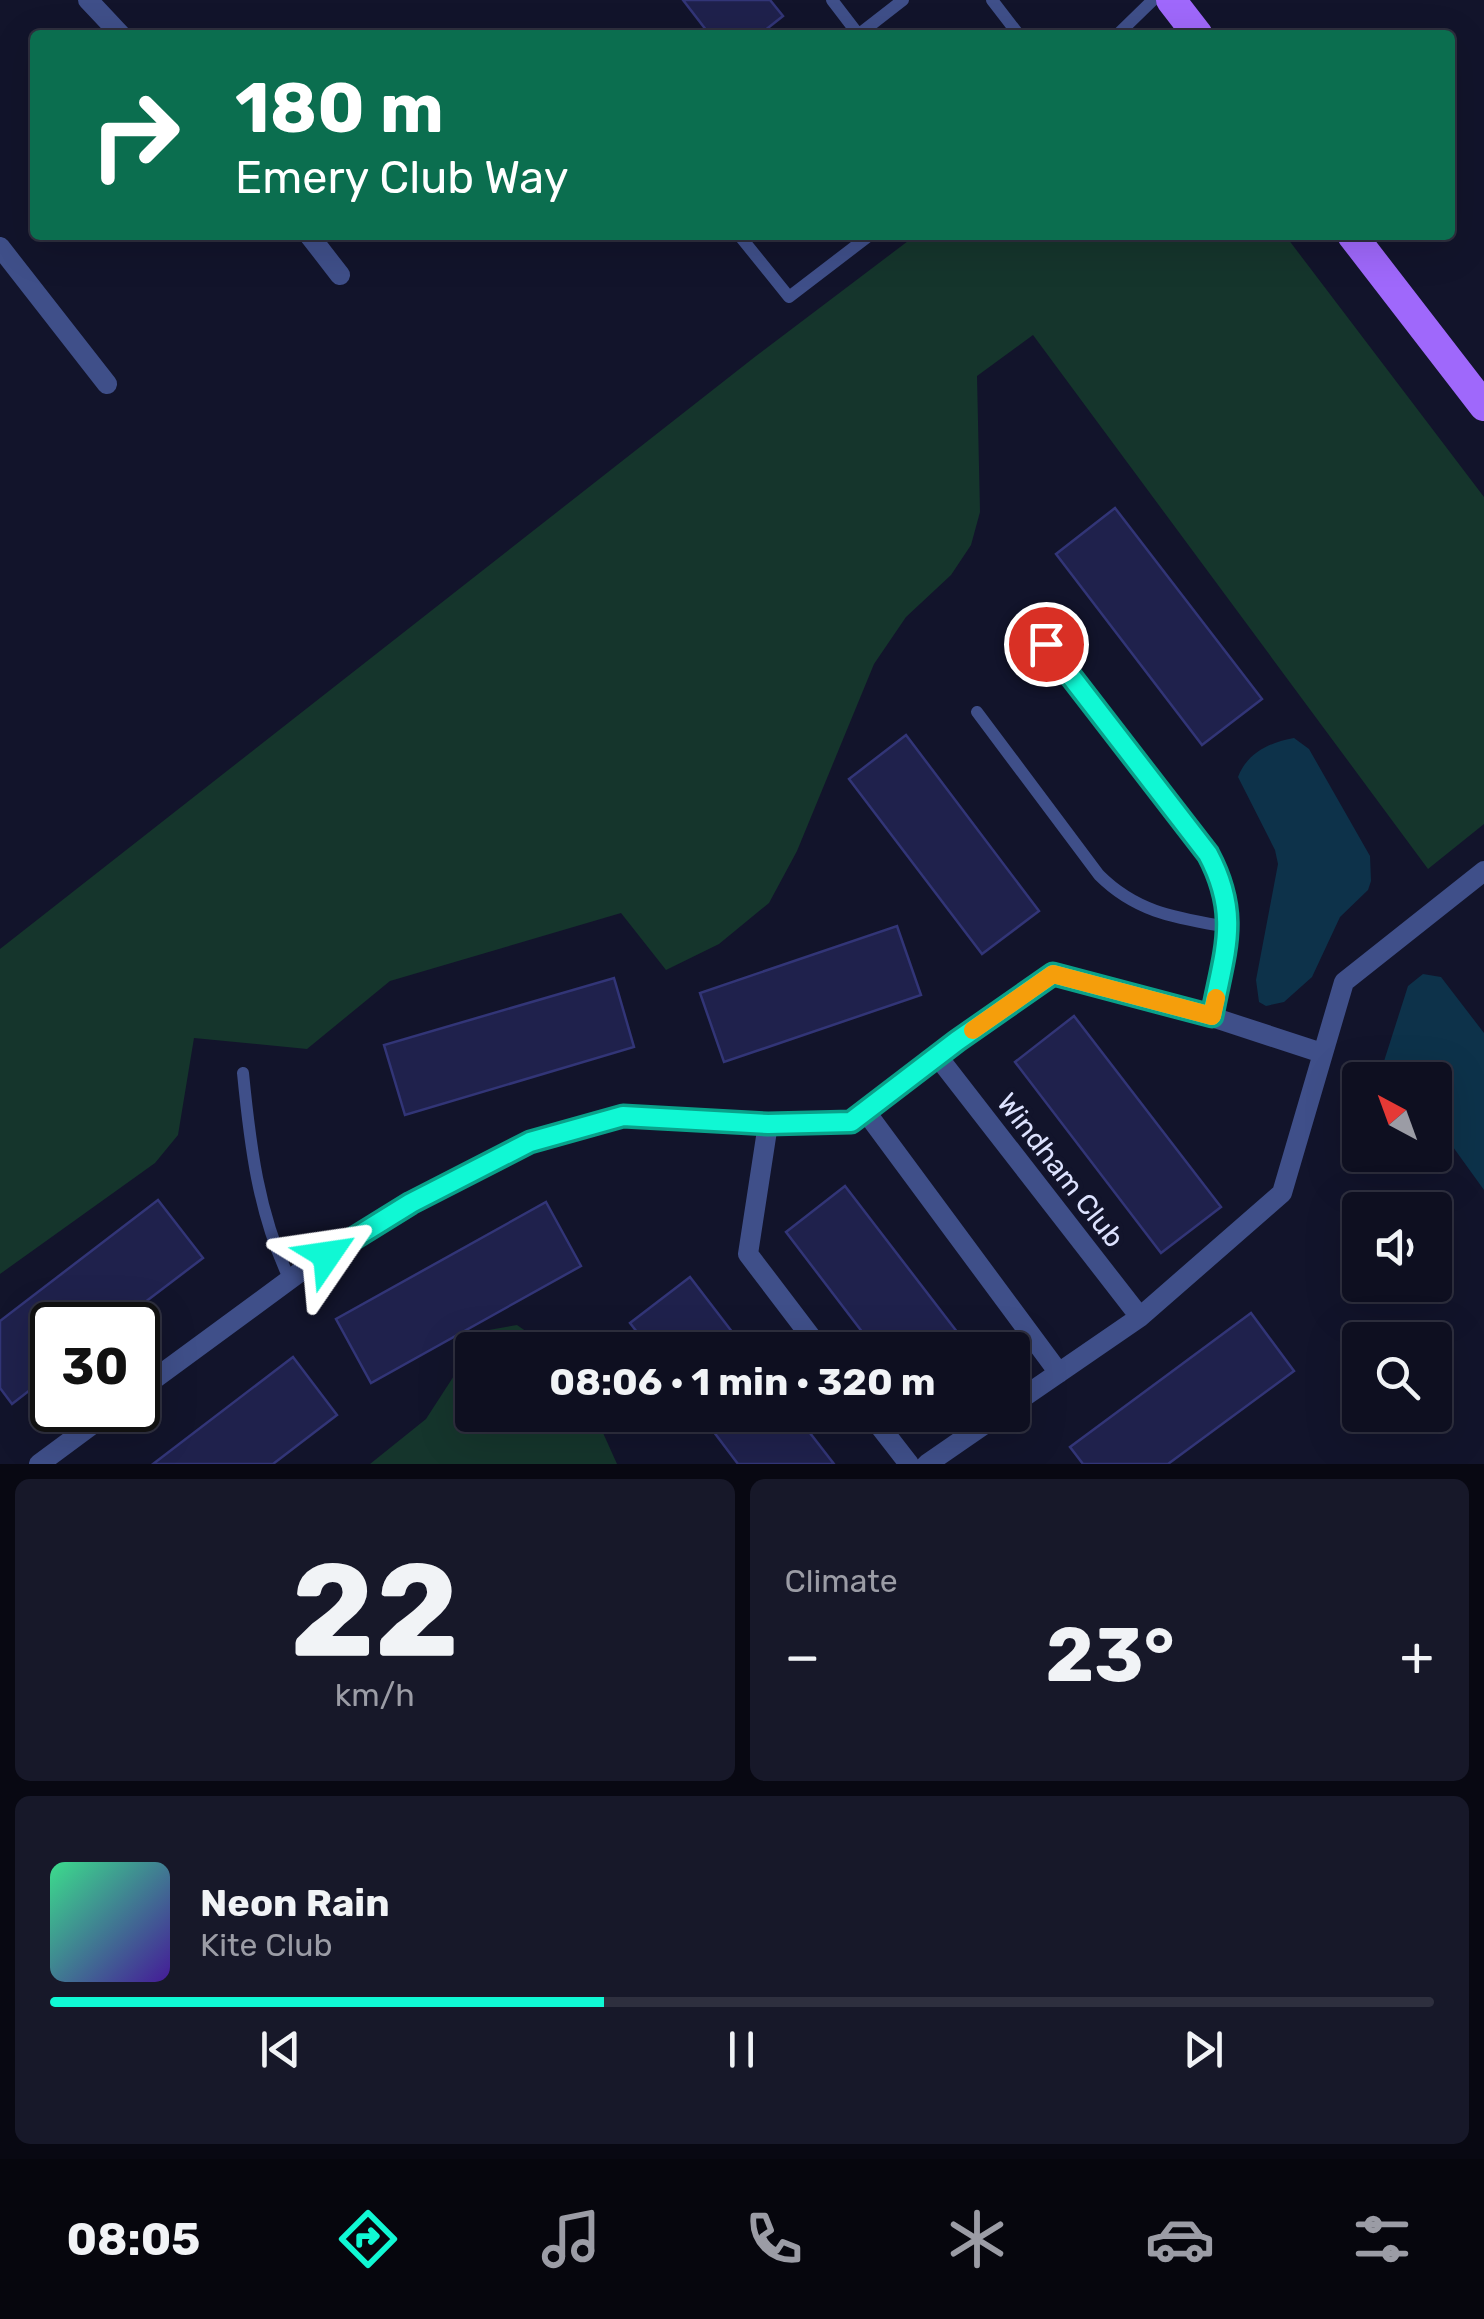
<!DOCTYPE html>
<html lang="en">
<head>
<meta charset="utf-8">
<style>
  :root { --surface:#0e0f20; --page:#171829; --text:#f1f3f6; --muted:#9b9ca5; --line:#2e2f3e; --accent:#10f8d4 }
  body { margin:0; font-family:Rubik,sans-serif; background:var(--page); color:var(--text); height:100vh; display:flex; flex-direction:column; font-size:38px; white-space:nowrap }
  * { box-sizing:border-box; margin:0 }
  p { font-size:32px; color:var(--muted) }
  .icon { flex:none; width:55px; height:55px; fill:none; stroke:currentColor; stroke-width:2; stroke-linecap:round; stroke-linejoin:round }
  .map { position:relative; height:1464px; overflow:hidden }
  .panel { display:flex; flex-direction:column; gap:15px; padding:15px; background:#080812; flex:1 }
  .panel>* { flex:none }
  .hud { position:absolute; left:30px; top:30px; width:1425px; height:210px; border-radius:10px; box-shadow:0 10px 40px #0002,0 0 0 2px var(--line); background:#0b6e4f; color:#fff; overflow:hidden }
  .needle { width:65px; rotate:319deg }
  .fabs { position:absolute; left:1342px; top:1062px; display:grid; gap:20px }
  .fabs a { display:grid; place-items:center; width:110px; height:110px; border-radius:10px; background:var(--surface); box-shadow:0 10px 40px #0002,0 0 0 2px var(--line); font-size:50px }
  .speed { position:absolute; left:30px; top:1302px; display:flex; gap:20px; font-size:50px; font-weight:700; text-align:center }
  .speed>* { display:grid; place-content:center; width:130px; height:130px; border-radius:50%; background:var(--surface); box-shadow:0 10px 40px #0002,0 0 0 2px var(--line); line-height:1 }
  .speed .limit { border:5px solid #111; border-radius:15px; background:#fff; color:#111 }
  .pin { position:absolute; display:grid; place-items:center; width:85px; height:85px; color:#fff; margin:-42px; border:5px solid #fff; border-radius:50%; box-shadow:0 2px 10px #0007 }
  .me { position:absolute; width:110px; margin:-55px; rotate:58deg; stroke-linejoin:round; filter:drop-shadow(0 0 8px #0008) }
  .turn { display:flex; align-items:center; gap:35px; height:210px; padding:0 40px; font-size:45px }
  .turn .icon { width:130px; height:130px; stroke-width:2.5 }
  .turn b { display:block; font-size:70px; line-height:85px }
  .big { font-size:75px; font-weight:700; line-height:1.1 }
  .panel .widget { flex:1; display:flex; flex-direction:column; justify-content:center; gap:15px; min-width:0; padding:0 35px; border-radius:15px; background:var(--page) }
  .panel .dial { align-items:center; gap:0 }
  .dial b { font-size:130px; line-height:1 }
  .song { display:flex; align-items:center; gap:30px }
  .cover { width:120px; height:120px; border-radius:15px; background:linear-gradient(135deg,hsl(150 70% 55%),hsl(260 70% 35%)) }
  .played { height:10px; border-radius:5px; background:linear-gradient(90deg,var(--accent) 40%,var(--line) 40%) }
  .keys { display:flex; justify-content:space-around; direction:ltr }
  .heat { display:flex; justify-content:space-between; align-items:center; font-size:55px; direction:ltr }
  .panel .tiles { flex:1; display:grid; gap:15px; grid-template-columns:1fr 1fr }
  .widget:last-child { grid-column:span 2 }
  .trip { position:absolute; left:455px; top:1332px; width:575px; height:100px; border-radius:10px; background:var(--surface); box-shadow:0 10px 40px #0002,0 0 0 2px var(--line); font-weight:700; line-height:100px; text-align:center }
  .menu { display:flex; height:160px; justify-content:space-around; align-items:center; background:#06060d; color:var(--muted) }
  .menu .icon { width:70px; height:70px }
  .menu .current { color:var(--accent) }
  .menu b { font-size:45px; color:var(--text) }
  .map>svg:first-child { display:block }
  .green { fill:#15352c }
  .water { fill:#0d324a }
  .building { fill:#1f214c; stroke:#323577; stroke-width:2.5 }
  .lines { fill:none; stroke-linecap:round; stroke-linejoin:round }
  .lane { stroke:#3f4f89; stroke-width:12 }
  .street { stroke:#3f4f89; stroke-width:20 }
  .primary { stroke:#9f68fb; stroke-width:30 }
  .route-casing { stroke:#0aa18a; stroke-width:25 }
  .route { stroke:#10f8d4; stroke-width:18 }
  .slow { stroke:#f59e0b; stroke-width:18 }
  .labels { text-anchor:middle; stroke-width:10; stroke-linejoin:round; paint-order:stroke }
  .street-label { font-size:28px; fill:#dde2fe; stroke:#12142b }
</style>
</head>
<body>
<div class="map">
<svg width="1484" height="1464" viewBox="0 0 1484 1464">
  <rect width="100%" height="100%" fill="#12142b"/>
  <path class="green" d="M916,235h369l199,262v327l-56,45 -395,-534 -56,41 3,136 -9,33 -20,30 -45,42 -32,47 -77,187 -28,52 -50,41 -53,26 -45,-57 -231,68 -83,68 -113,-11 -16,97 -23,28 -155,111v-325l756,-593z
    M517,1325l36,25h-81v65h123l22,49h-247l56,-45 57,-88z"/>
  <path class="water" d="M1294,738l15,11 61,107 1,25 -3,9 -28,27 -28,60 -28,25 -18,4 -7,-4 -3,-22 22,-116 -3,-14 -37,-73c9,-24 32,-35 56,-39z
    M1423,974l18,3 43,56v157l-31,-43 -18,-1v-66h-57l30,-94z"/>
  <path class="building" d="M683,0h87l13,16 -24,19h-49z
    M1115,508l147,191 -60,46 -146,-191z
    M906,735l133,176 -57,43 -133,-175z
    M897,926l24,69 -197,67 -24,-69z
    M614,978l20,69 -229,68 -21,-70z
    M1074,1016l147,191 -60,46 -146,-191z
    M845,1186l126,164h-95l-90,-118z
    M158,1200l45,58 -88,67h-63v48l-40,31 -12,-16v-67z
    M546,1202l35,64 -210,117 -35,-64z
    M690,1277l56,73h-95l-21,-27z
    M1251,1313l43,58 -126,93h-85l-13,-17z
    M293,1357l44,58 -64,49h-120z
    M701,1415h95l38,49h-96z"/>
  <g class="lines">
    <path class="lane" d="M832,0l26,34
      M992,0l27,35
      M858,35l45,-35
      M1117,35l36,-35
      M739,235l50,62 81,-62
      M977,712l122,163c38,38 78,43 129,52
      M243,1073c7,71 15,141 47,207"/>
    <path class="street" d="M88,0l33,35
      M309,235l31,40
      M0,247l107,137
      M1026,619l182,236c33,61 16,98 4,162
      M938,1057l202,260
      M866,1112l193,261
      M768,1124l-20,130 73,96
      M138,1391l162,-119 111,-69 119,-61 93,-26 145,8 83,-2 106,-81 96,-66 159,42 110,36
      M1012,1405l128,-88 142,-124 62,-211 140,-111
      M871,1415l38,49
      M39,1464l73,-54
      M927,1464l71,-49"/>
    <path class="primary" d="M1171,0l27,35
      M1352,235l132,171"/>
  </g>
  <g class="lines">
    <defs>
      <path id="route" d="M327,1255l84,-52 119,-61 93,-26 145,8 83,-2 106,-81 96,-67 159,42c12,-64 29,-100 -4,-162l-162,-210"/>
    </defs>
    <use href="#route" class="route-casing"/>
    <use href="#route" class="route"/>
    <path class="slow" d="M973,1030l80,-56 159,42 4,-18"/>
  </g>
  <g class="labels">
    <g class="street-label">
      <text transform="translate(1061 1170) rotate(52)" y="10">Windham Club</text>
    </g>
  </g>
</svg>
<div class="fabs">
<a><svg class="needle" viewBox="-14 -14 28 28"><path d="M0-13l5 13h-10z" fill="#e53935"/><path d="M0 13l5-13h-10z" fill="#9b9ca5"/></svg></a>
<a><svg class="icon" aria-label="sound" viewBox="0 0 24 24"><path d="M4 9h4l5-4v14l-5-4H4zM17 9q2 3 0 6"/></svg></a>
<a><svg class="icon" aria-label="search" viewBox="0 0 24 24"><circle cx="10" cy="10" r="6"/><path d="M15 15l6 6"/></svg></a>
</div>
<div class="speed"><div class="limit">30</div></div>
<div class="pin" style="left:1046px;top:644px;background:#d93025"><svg class="icon" aria-label="arrive" viewBox="0 0 24 24"><path d="M6 21V4h12l-3 4 3 4H6"/></svg></div>
<svg class="me" style="left:327px;top:1255px" viewBox="-20 -20 40 40"><path d="M0-17L14 15 0 8-14 15z" fill="#10f8d4" stroke="#fff" stroke-width="4"/></svg>
<div class="trip">08:06 · 1 min · 320 m</div>
<div class="hud">
<div class="turn"><svg class="icon" aria-label="right" viewBox="0 0 24 24"><path d="M7 20v-9h11M14 6l5 5-5 5"/></svg><div><b>180 m</b>Emery Club Way</div></div>
</div>
</div>
<section class="panel">
<div class="tiles">
<div class="widget dial"><b>22</b><p>km/h</p></div>
<div class="widget"><p>Climate</p>
<div class="heat"><a>−</a><b class="big">23°</b><a>+</a></div>
</div>
<div class="widget">
<div class="song"><i class="cover"></i><div><b>Neon Rain</b><p>Kite Club</p></div></div>
<div class="played"></div>
<div class="keys"><svg class="icon" aria-label="previous" viewBox="0 0 24 24"><path d="M18 5L8 12l10 7zM5 5v14"/></svg><svg class="icon" aria-label="pause" viewBox="0 0 24 24"><path d="M8 5v14M16 5v14"/></svg><svg class="icon" aria-label="next" viewBox="0 0 24 24"><path d="M6 5l10 7-10 7zM19 5v14"/></svg></div>
</div>
</div>
</section>
<nav class="menu">
<b>08:05</b>
<svg class="icon current" aria-label="directions" viewBox="0 0 24 24"><path d="M12 3l9 9-9 9-9-9zM9 14v-3h6M13 9l2 2-2 2"/></svg>
<svg class="icon" aria-label="music" viewBox="0 0 24 24"><path d="M9 18V5l10-2v13"/><circle cx="6" cy="18" r="3"/><circle cx="16" cy="16" r="3"/></svg>
<svg class="icon" aria-label="phone" viewBox="0 0 24 24"><path d="M5 4h4l2 5-3 2q2 4 5 5l2-3 5 2v4C11 20 4 13 5 4z"/></svg>
<svg class="icon" aria-label="climate" viewBox="0 0 24 24"><path d="M12 3v18M4 7l16 10M4 17L20 7"/></svg>
<svg class="icon" aria-label="car" viewBox="0 0 24 24"><path d="M5 17H2v-5l4-1 3-4h7l3 4 3 1v5h-3M9 17h6M6 11h13"/><circle cx="7" cy="17" r="2"/><circle cx="17" cy="17" r="2"/></svg>
<svg class="icon" aria-label="filters" viewBox="0 0 24 24"><path d="M4 7h16M4 17h16"/><circle cx="9" cy="7" r="2"/><circle cx="15" cy="17" r="2"/></svg>
</nav>
</body>
</html>
